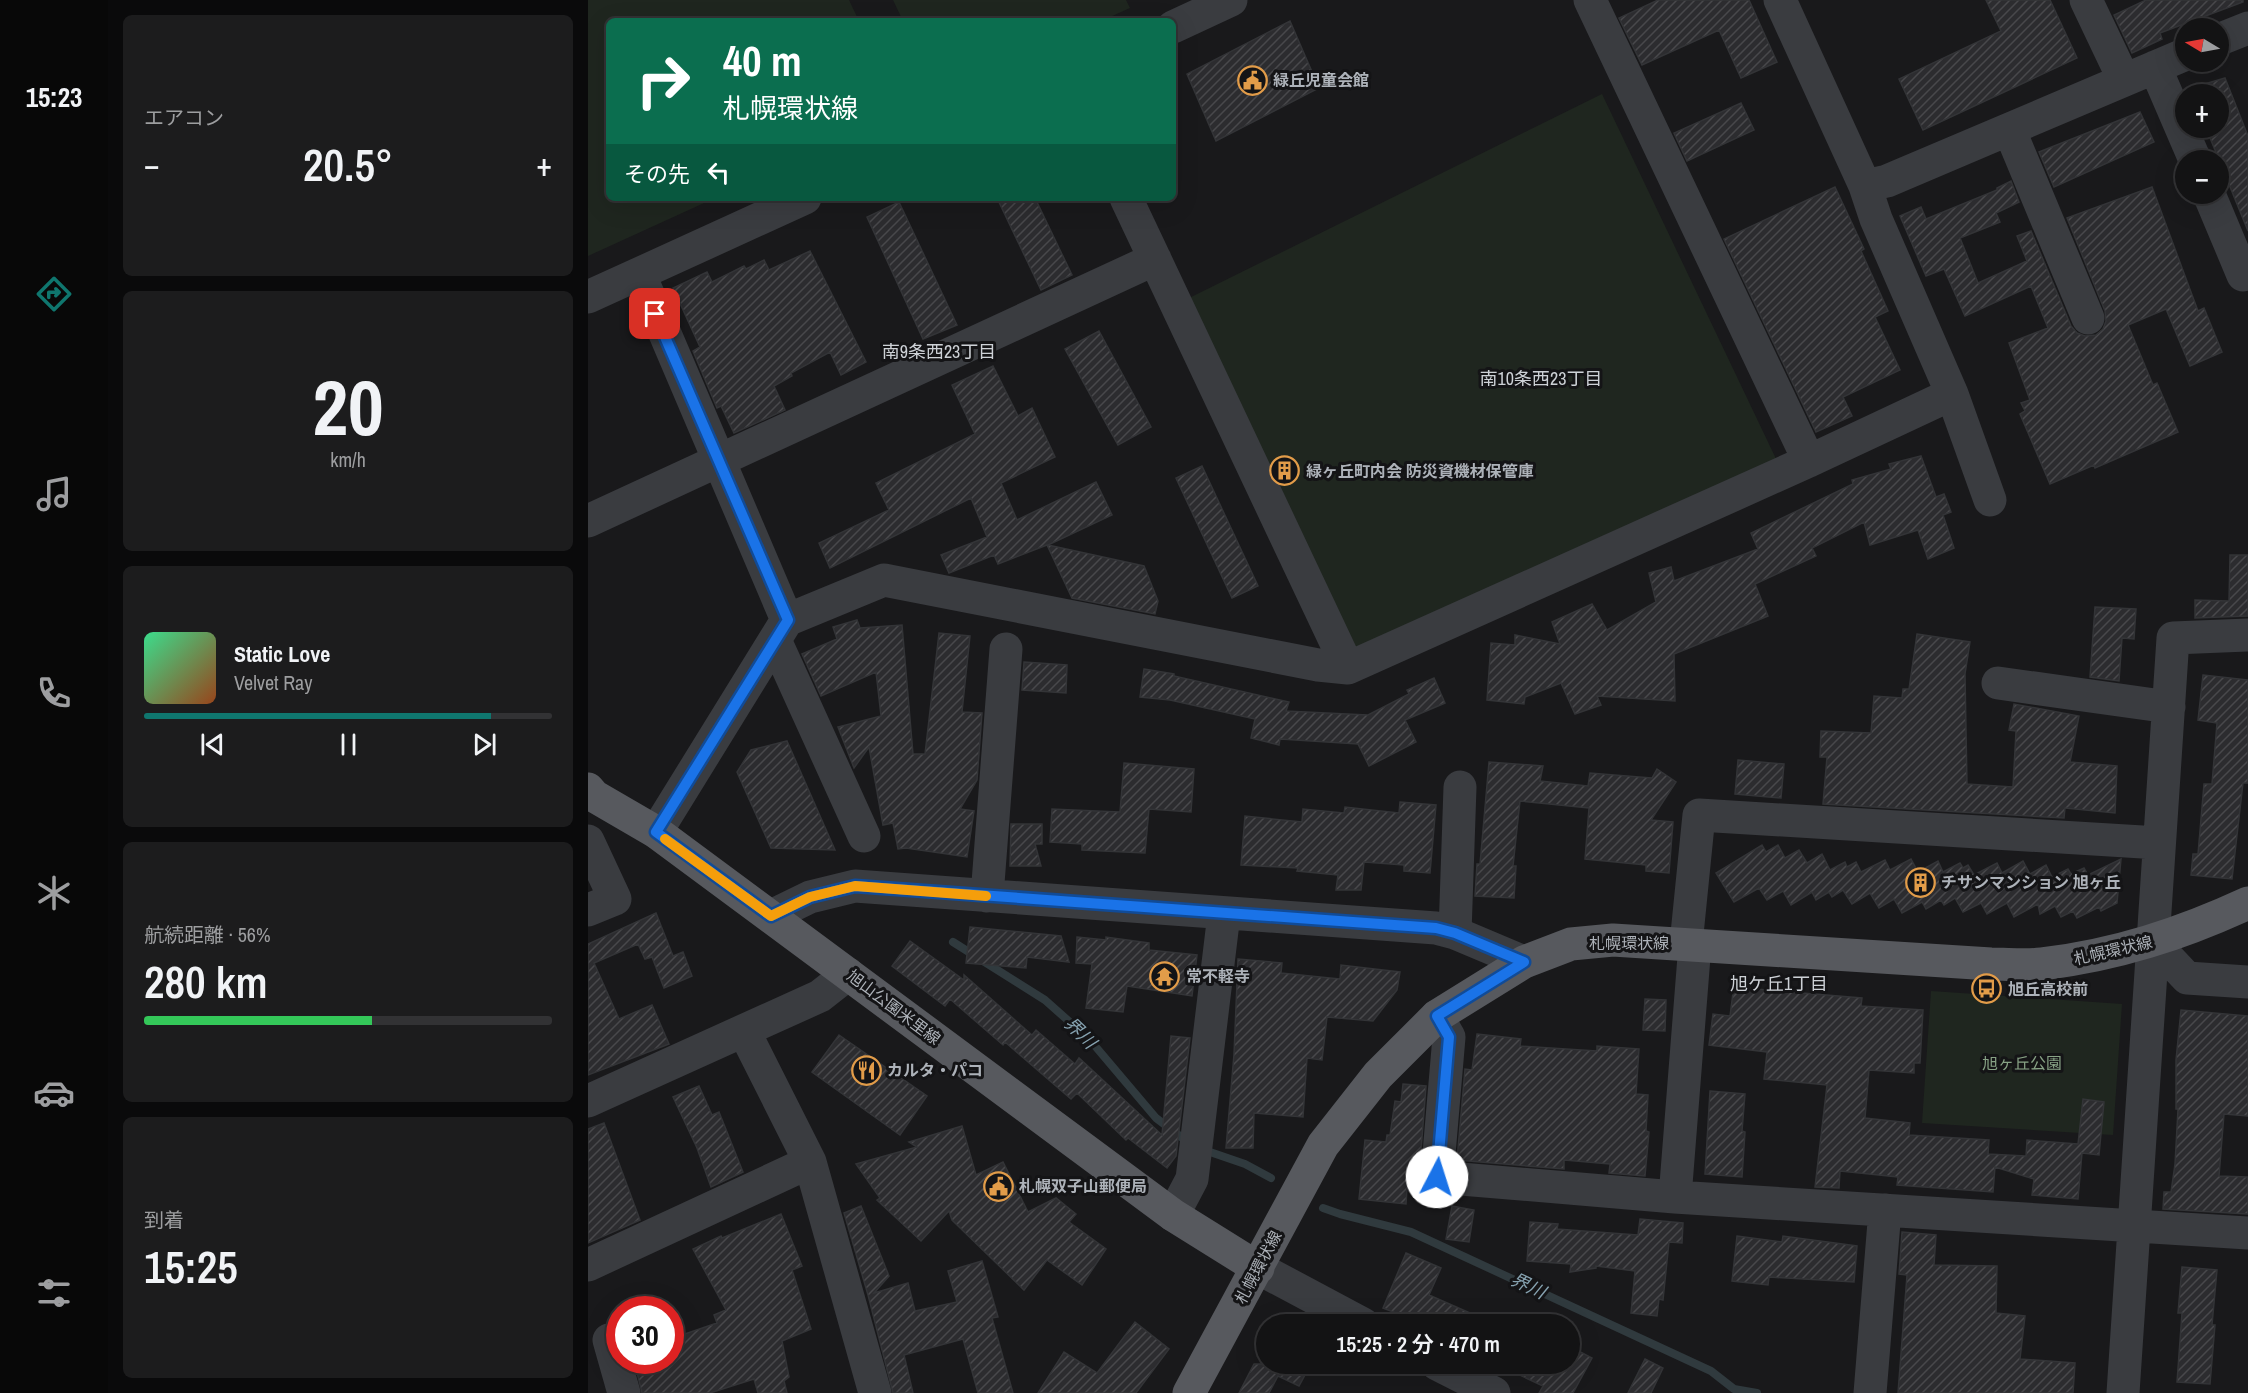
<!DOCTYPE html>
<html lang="ja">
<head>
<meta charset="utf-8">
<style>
  :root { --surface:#131314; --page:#1c1c1d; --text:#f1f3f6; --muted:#9d9ea0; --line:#323234; --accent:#0f766e }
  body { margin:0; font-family:"Archivo Narrow","Noto Sans JP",sans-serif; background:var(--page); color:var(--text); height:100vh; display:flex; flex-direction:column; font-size:22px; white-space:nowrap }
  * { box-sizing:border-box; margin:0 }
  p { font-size:20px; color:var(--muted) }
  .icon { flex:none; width:33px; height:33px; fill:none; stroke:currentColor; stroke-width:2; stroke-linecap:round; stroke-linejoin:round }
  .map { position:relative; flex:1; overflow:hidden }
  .details { display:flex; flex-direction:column; gap:15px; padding:15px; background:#0a0a0b; width:480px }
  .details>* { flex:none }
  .guide { position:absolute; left:18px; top:18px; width:570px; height:183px; border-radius:9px; box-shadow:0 6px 24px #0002,0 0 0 2px var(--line); background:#0b6e4f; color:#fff; overflow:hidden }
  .needle { width:39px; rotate:280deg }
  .controls { position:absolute; left:1587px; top:18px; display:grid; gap:12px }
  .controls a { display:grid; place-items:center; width:54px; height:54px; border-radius:50%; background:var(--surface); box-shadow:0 6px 24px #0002,0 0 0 2px var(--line); font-size:30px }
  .speed { position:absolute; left:18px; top:1296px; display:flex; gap:12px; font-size:30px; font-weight:700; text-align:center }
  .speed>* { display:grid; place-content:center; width:78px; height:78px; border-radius:50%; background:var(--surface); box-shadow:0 6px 24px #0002,0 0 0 2px var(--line); line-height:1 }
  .speed .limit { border:9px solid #d22; background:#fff; color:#111 }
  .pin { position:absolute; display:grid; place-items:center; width:51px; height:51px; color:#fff; margin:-26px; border-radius:12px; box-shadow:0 3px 9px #0006 }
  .me { position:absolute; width:66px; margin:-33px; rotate:5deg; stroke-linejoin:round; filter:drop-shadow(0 0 4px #0008) }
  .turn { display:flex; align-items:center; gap:21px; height:126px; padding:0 18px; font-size:27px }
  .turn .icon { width:78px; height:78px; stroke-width:2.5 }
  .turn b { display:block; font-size:42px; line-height:51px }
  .then { display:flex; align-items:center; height:57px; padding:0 18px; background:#0003; gap:12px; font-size:22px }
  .big { font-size:45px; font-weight:600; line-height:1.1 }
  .details .tile { flex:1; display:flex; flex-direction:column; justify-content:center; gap:9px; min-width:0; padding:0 21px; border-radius:9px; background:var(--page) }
  .details .dial { align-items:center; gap:0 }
  .dial b { font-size:78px; line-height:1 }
  .song { display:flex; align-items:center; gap:18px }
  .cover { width:72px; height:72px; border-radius:9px; background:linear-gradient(135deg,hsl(150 70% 55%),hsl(20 70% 35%)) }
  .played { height:6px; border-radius:3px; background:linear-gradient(90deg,var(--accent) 85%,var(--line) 85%) }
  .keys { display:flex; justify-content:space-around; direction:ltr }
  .heat { display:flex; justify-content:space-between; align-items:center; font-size:33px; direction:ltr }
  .charge { height:9px; border-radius:4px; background:linear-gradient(90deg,#34c759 56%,var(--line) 0) }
  .trip { position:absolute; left:668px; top:1314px; width:324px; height:60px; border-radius:30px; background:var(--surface); box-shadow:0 6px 24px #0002,0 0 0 2px var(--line); font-weight:600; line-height:60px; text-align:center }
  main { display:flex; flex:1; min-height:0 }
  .menu { display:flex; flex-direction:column; width:108px; justify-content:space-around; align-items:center; background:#080808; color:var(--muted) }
  .menu .icon { width:42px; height:42px }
  .menu .selected { color:var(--accent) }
  .menu b { font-size:27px; color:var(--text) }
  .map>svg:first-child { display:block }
  .green { fill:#1f261f }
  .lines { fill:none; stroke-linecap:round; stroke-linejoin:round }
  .stream { stroke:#303a3e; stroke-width:8 }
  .building { fill:url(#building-hatch); stroke:#333437; stroke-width:1.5 }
  .minor { stroke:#3a3c40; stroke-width:33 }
  .major { stroke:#57595e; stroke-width:33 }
  .route-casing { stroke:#114b97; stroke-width:15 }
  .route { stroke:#1a73e8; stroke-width:10 }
  .slow { stroke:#f59e0b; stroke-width:10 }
  .labels { text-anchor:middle; stroke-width:6; stroke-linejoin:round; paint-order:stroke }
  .poi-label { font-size:16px; font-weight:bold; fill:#adb2b9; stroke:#141416; text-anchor:start }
  .street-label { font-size:16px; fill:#adb2b9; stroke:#141416 }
  .park-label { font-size:16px; fill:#87a285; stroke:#141416 }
  .neighbourhood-label { font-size:18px; fill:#cdd1d6; stroke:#141416 }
  .water-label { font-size:18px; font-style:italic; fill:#87a3b1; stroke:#141416 }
</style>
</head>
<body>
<main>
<nav class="menu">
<b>15:23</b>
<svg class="icon selected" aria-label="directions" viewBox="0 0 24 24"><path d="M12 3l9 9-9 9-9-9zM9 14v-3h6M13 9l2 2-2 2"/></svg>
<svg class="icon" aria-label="music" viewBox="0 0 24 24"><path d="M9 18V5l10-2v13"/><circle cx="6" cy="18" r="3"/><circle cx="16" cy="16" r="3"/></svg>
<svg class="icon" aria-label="phone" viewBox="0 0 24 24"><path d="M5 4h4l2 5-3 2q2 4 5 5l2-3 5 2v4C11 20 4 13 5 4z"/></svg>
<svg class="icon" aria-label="climate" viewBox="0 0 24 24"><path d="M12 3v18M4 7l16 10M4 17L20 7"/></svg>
<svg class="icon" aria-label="car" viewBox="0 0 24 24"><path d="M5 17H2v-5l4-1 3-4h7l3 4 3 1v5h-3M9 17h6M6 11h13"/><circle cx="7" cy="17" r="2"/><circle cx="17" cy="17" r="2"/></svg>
<svg class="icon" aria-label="filters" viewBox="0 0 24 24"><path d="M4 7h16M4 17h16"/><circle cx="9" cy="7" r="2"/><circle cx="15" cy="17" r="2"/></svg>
</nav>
<section class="details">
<div class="tile"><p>エアコン</p>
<div class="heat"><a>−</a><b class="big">20.5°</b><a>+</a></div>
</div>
<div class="tile dial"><b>20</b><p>km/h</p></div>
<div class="tile">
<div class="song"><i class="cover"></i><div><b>Static Love</b><p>Velvet Ray</p></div></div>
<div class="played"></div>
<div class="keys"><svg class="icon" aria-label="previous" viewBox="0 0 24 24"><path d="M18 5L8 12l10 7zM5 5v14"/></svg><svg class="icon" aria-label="pause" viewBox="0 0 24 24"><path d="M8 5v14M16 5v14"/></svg><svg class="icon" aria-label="next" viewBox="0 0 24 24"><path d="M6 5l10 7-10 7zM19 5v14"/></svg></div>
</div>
<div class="tile"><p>航続距離 · 56%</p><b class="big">280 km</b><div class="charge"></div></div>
<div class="tile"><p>到着</p><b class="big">15:25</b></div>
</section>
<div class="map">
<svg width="1660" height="1393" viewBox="0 0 1660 1393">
  <defs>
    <pattern id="building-hatch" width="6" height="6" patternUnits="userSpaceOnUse" patternTransform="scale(1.5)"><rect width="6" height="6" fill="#2c2c2f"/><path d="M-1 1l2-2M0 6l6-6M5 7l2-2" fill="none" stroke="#48484b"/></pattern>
  </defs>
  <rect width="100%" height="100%" fill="#19191b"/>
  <path class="green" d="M0,0h261l10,21h-250v177h106l-127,58z
    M305,0h233l4,8 -29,13h-198z
    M1014,94l176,369 -433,189 -170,-347z
    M1343,991l191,13 -9,131 -191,-12z"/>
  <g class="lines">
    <path class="stream" d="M365,942l92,58 45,40 66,78 33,25
      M622,1152l35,12 26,14
      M735,1208l17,6 71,18 300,139 23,18 23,4"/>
  </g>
  <path class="building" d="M1070,0h91l28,62 -36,16 -22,-48 -77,35 -23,-47z
    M1398,0h64l27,58 -154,72 -24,-51 102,-48z
    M1558,0h97v2l-83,31 2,6 -30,14 -18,-38z
    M702,21l29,67 -103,53 -29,-67z
    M1637,78l23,58v95l-42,-103h12v-34h-25l-2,-6z
    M1153,103l13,27 -67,31 -13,-28z
    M1552,112l14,30 -100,45 -15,-35z
    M1423,181l8,21 -23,11 4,9 -40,16 18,45 49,-22 -10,-25 14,-5 40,95 6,7 8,3 11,-1 7,-6 3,-8 -1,-10 -38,-93 85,-31 46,124 6,-3 18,44 -32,14 -24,-57 -38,16 25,60 4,-2 21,49 -83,36 -1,-3 -44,19 -30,-70 5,-3 -4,-8 9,-3 -21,-57 39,-15 -17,-42 -66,30 -21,-47 -18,7 -26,-60 21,-9 5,12 71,-29v-2z
    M1247,187l29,62 -3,2 27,60 -13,6 25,53 -57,27 9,19 -36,16 -92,-193z
    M409,198h38l37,77 -31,15z
    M311,202l58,123 -34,14 -56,-122z
    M222,251l56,111 -25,13 -11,-23 -39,21 1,3 -18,10 11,24 -51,23 -13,-27 -4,2 -24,-57 7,-4 -27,-59 34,-16 5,10 32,-16 2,3 18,-9 5,10z
    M511,331l52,96 -33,18 -53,-96z
    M405,366l25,50 14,-8 23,49 -54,26 16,37 79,-38 16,33 -64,30 96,21 14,35 -3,13 -83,-16 -25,-53 -49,19 -4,-9 -45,18 -8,-18 46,-18 -16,-39 -141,70 -11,-25 70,-33 -13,-27 99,-49 -23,-49z
    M1333,456l15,41 8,-3 7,18 -8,3 11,33 -26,11 -10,-29 -48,15 -6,-23 -52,26 4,8 -61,28 13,32 -94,38 1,47 -78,-5 4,9 -26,9 -14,-31 -36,14 -1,7 -37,-4 4,-57 24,2v-10l45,9 -8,-22 40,-18 15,26 49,-28 -7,-29 22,-6 3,14 84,-32 -7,-16 102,-49 -1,-4 39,-11 -2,-5z
    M614,466l56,120 -26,12 -56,-120z
    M1642,555h18v61l-53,2v-18l34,1z
    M1507,607l41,2 -2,30 -12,-1 -3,43 -29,-4z
    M269,620l3,8 42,-3 11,129h12l14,-121 31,3 -8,76 20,1 -5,67 -17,29 14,2 -7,46 -61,-9 -8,1 -5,-26 -10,2 -14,-78 -15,21 -16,-41 43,-11 -5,-44 -55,24 -19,-42 35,-15 -4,-12z
    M1329,634l53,8 -5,32 2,110 46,3 3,-56 -7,-1 5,-26 65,12 -9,46 47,4 -2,47 -50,-5 -1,10 -241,-14 4,-47h-7l1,-26 50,2 3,-37 28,2 1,-9h6z
    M436,662l43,3 -1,28 -44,-3z
    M556,669l30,5v2l115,26 -3,9 82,4 41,-21 -2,-4 27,-12 11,25 -40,17 11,22 -47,24 -11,-22 -78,-5 -1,6 -28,-7 4,-19 -85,-19 -30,-3z
    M1615,675l45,5v103h-5l-11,96 -41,-4 2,-21h5l6,-70h8l5,-61 -19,-3z
    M199,741l48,109 -64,-2 -34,-76 14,-22z
    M1150,760l46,4 -3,34 -46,-4z
    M901,762l54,4 -3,15 48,5 2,-13 62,5 5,-9 19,13 -25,38 22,2 -4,51 -23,-2v-6l-61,-6 4,-51 -69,-7 -7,65h3l-2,32 -39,-2 2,-32h3z
    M536,763l70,6 -3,43 -42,-3 -4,44 -63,-3v-6l-32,-2 2,-33 68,3z
    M812,802l36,3 -6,68 -26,-2v-6l-40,-3 -3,28h-25l2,-15 -41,-4 1,-3 -57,-3 4,-49 57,6 1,-13 41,4 1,-6 54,6z
    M423,824h31v20h-7l6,22h-31z
    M1174,845l4,7 12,-7 7,13 14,-8 8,13 15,-9 8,16 15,-8 2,5 9,-5 5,10 24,-12 5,10 21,-11 7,13 20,-11 5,11 17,-9 3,5 5,-3 6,10 23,-12 5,10 21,-12 7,13 16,-9 6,12 16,-8 3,5 13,-6 4,7 33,-16 -4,44 -16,8 -2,-4 -22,11 -4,-7 -12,6 -6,-11 -15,8 -2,-10 -24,13 -7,-14 -20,11 -6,-11 -18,9 -8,-14 -11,7 -3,-5 -15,9 -4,-7 -20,11 -8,-14 -15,9 -9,-15 -18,11 -9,-14 -11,7 -3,-5 -13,8 -4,-8 -21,13 -8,-14 -16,9 -8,-12 -25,14 -18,-29z
    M68,913l17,43 10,-4 9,24 -28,12 -12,-31 -7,2 -7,-15 -44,19 25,56 33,-14 17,39 -81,31v-131z
    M382,927l91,9 8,26 -42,-5 -1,11 -60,-5z
    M489,937l29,3v-3l43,6v7l48,5 -5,41 -65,-10 -4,26 -37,-4 6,-44 -16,-1z
    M322,941l54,39v-5l68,60 4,-5 39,34 4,-6 83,77 9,-99 19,2 -14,118 -9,12 -39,-30 -2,2 -49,-47 -6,6 -66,-57 -2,3 -53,-46 -5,7 -53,-40z
    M650,959l44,4 -1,10 59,6 1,-14 59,7 -3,18 -24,31 -46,-4 -5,43 -15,-2 -4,59 -49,-4 -1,35h-27l8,-94z
    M1146,985l22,3 -1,1 107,9 -1,8 62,4 -3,53h-6v10l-45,-3 -4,48 45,5 -1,12 80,5 -1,14 38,2 1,-16 51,4 5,-45 21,3 -5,53 -17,-2 -4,46 -46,-4 2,-16 -39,-12 -2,25 -96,-7 1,-8 -58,-6 -1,17 -24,-1 12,-102 -63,-6 3,-27 -58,-7 4,-31 17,2z
    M1057,999l21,1 -1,31 -22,-1z
    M1593,1010l67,6v100l-24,-2 -5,62 29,1v37l-85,-5 1,-17h7l4,-28 3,-55h-2v-49z
    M889,1034l44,5 -1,7 77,5v-5l42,3 -3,45 12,1 -2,36 3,1 -4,44 -36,-3 1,-9 -46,-4v9l-107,-9 8,-91 7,1z
    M251,1035l88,61 -27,39 -88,-63z
    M815,1084l23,2 -8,103 -11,-1 -1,16 -47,-5 6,-59 21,2 1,-7h3l5,-34 6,1z
    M111,1086l13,29 7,-3 24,60 -32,15 -14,-39 -24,-51z
    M1122,1091l35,3 -3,37 3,1 -3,45 -37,-3z
    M16,1123l36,97 -52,23v-114z
    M374,1126l14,49 27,-13 25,50 28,-14 20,16 -7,8 37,27 -24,36 -35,-25 -23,30 -72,-70 -3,-9 -28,30 -44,-41 3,-2 -24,-34 61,-17 -8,-5z
    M273,1206l28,70 -15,17 34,-10 7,28 42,-9 -9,-31 34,-10 16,56 -6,1 21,75h-35l-15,-54 -59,16 9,38h-20l-25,-98 -24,-82z
    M864,1206l22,4 -5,32 -23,-3z
    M193,1214l21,52 -10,4 19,59 -29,12 7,36 -5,4 3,12h-29l-4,-14 -44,14h-68l-8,-33h36v-21l47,-16 -3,-8 12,-5 -33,-61 28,-13 1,2z
    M1052,1219l43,4 -1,20 -13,-1 -6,58 -4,-1 -2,17 -26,-3 4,-42 -39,-5v2l-26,4 1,-8 -44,-3 3,-39 28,2 -1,5 81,6z
    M1314,1232l34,3 -2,30 63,1 -1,47 29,3 -5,43 55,4 -2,30h-175l9,-118 -8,-1z
    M1149,1236l45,6 1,-6 74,10 -3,36 -85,-5 -1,8 -36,-4z
    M818,1253l35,15 -12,27 66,29h-71l-41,-16z
    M1594,1267l35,3 -5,55h3l-5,59 -33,-2 5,-69h-4z
    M547,1322l34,27 -33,44h-98l26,-41 33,21z
    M981,1346l23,12 -19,35h-34l4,-7 -47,-22h73z
    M1057,1359l18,9 -12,25h-23z
    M666,1364h57l-12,22 -21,-10 -9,17h-30z"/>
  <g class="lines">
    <path class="minor" d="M1002,0l219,461
      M1192,0l85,186 11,33 76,175
      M1498,0l38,80
      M585,27l58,-27
      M1630,40l30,-12
      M1567,67l40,93
      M1422,131l78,187
      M1277,186l22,-5 299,-127
      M1621,194l34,81
      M52,275l147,345
      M0,297l217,-99
      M0,521l567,-262
      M1660,635l-75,3 -20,304 34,36 61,4
      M187,640l89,196
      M760,668l461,-207 143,-67 38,106
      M1410,683l171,24
      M68,832l131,-212 97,-40 434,85 30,3 -222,-470
      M0,841l27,58 -27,11
      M399,896l19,-247
      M183,916l39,-19 45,-11 581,42 19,5 69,29
      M867,933l5,-146
      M1098,944l13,-129 460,28
      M849,1016l12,21 -12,140 238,20 573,36
      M156,1031l66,131 65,231
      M0,1101l232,-105 28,-22
      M1087,1197l20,-253
      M585,1215l19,-36 32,-265
      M0,1265l222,-103
      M670,1268l105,56
      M21,1340l15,53
      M849,1364l57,29
      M1282,1393l15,-183
      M1535,1393l30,-451"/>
    <path class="major" d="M0,789l6,7 62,36 517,383 85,53
      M601,1393l134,-248 55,-70 59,-59 87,-54 47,-18 42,-4 378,24c17,0 34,2 51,0 74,-9 139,-30 206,-61"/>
  </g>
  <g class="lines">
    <defs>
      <path id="route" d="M67,314l133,306 -132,212 115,84 39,-19 45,-11 581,42 19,5 69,29 -87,54 12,21 -12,140"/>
    </defs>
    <use href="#route" class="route-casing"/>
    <use href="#route" class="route"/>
    <path class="slow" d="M77,839l106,77 39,-19 45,-11 131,10"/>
  </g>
  <defs>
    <symbol id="civic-ring" viewBox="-11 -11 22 22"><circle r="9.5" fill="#141416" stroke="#e29c49" stroke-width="1.5"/><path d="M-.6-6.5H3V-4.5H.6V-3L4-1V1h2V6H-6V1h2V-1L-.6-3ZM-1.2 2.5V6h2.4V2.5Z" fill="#e29c49"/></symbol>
    <symbol id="building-ring" viewBox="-11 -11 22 22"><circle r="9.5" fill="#141416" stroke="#e29c49" stroke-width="1.5"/><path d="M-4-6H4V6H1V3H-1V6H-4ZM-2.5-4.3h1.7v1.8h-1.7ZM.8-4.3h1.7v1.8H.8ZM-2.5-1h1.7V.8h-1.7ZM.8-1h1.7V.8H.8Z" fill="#e29c49"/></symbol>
    <symbol id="temple-ring" viewBox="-11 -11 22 22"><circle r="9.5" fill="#141416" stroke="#e29c49" stroke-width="1.5"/><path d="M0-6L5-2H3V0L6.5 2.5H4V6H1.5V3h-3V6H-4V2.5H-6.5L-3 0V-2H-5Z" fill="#e29c49"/></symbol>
    <symbol id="bus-ring" viewBox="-11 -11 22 22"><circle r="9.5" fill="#141416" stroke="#e29c49" stroke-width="1.5"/><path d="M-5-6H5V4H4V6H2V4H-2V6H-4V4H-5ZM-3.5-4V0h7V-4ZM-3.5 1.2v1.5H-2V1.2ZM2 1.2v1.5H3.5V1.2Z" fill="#e29c49"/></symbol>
    <symbol id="restaurant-ring" viewBox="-11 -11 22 22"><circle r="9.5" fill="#141416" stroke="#e29c49" stroke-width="1.5"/><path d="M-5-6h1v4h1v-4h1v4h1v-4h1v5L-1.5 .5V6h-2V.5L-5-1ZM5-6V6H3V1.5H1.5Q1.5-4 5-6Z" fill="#e29c49"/></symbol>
  </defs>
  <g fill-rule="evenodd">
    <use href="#civic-ring" x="648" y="64" width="33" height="33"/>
    <use href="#building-ring" x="680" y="454" width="33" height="33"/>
    <use href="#building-ring" x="1316" y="866" width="33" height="33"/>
    <use href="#temple-ring" x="560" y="960" width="33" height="33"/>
    <use href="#bus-ring" x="1382" y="972" width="33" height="33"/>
    <use href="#restaurant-ring" x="262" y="1054" width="33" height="33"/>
    <use href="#civic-ring" x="394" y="1170" width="33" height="33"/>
  </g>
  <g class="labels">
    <g class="poi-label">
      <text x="685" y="86">緑丘児童会館</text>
      <text x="718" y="477">緑ヶ丘町内会 防災資機材保管庫</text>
      <text x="1353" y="888">チサンマンション 旭ヶ丘</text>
      <text x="598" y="982">常不軽寺</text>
      <text x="1420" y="995">旭丘高校前</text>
      <text x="299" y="1076">カルタ・パコ</text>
      <text x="431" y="1192">札幌双子山郵便局</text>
    </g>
    <g class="street-label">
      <text x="1041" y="949">札幌環状線</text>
      <text transform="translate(1525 950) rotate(-13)" y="6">札幌環状線</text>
      <text transform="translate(306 1007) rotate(37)" y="6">旭山公園米里線</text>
      <text transform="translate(670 1267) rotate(-62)" y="6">札幌環状線</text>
    </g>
    <g class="park-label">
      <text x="1434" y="1069">旭ヶ丘公園</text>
    </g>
    <g class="neighbourhood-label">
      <text x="351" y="358">南9条西23丁目</text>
      <text x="953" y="385">南10条西23丁目</text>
      <text x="1191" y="990">旭ケ丘1丁目</text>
    </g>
    <g class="water-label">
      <text transform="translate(492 1033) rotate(44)" y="6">界川</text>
      <text transform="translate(940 1286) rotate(25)" y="6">界川</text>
    </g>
  </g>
</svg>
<div class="controls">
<a><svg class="needle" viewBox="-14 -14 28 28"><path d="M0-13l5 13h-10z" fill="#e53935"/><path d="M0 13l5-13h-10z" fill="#9d9ea0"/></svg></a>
<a>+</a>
<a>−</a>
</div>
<div class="speed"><div class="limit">30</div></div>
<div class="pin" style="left:67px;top:314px;background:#d93025"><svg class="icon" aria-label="arrive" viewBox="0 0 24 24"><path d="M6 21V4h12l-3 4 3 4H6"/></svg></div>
<svg class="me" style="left:849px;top:1177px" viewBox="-20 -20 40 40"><circle r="19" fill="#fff"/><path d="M0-13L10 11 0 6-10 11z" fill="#1a73e8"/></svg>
<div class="trip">15:25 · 2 分 · 470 m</div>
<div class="guide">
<div class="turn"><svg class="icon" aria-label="right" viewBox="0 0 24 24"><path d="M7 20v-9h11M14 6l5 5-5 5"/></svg><div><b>40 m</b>札幌環状線</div></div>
<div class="then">その先<svg class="icon" aria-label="left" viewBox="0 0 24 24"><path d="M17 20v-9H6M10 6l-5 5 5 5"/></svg></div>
</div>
</div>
</main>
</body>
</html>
